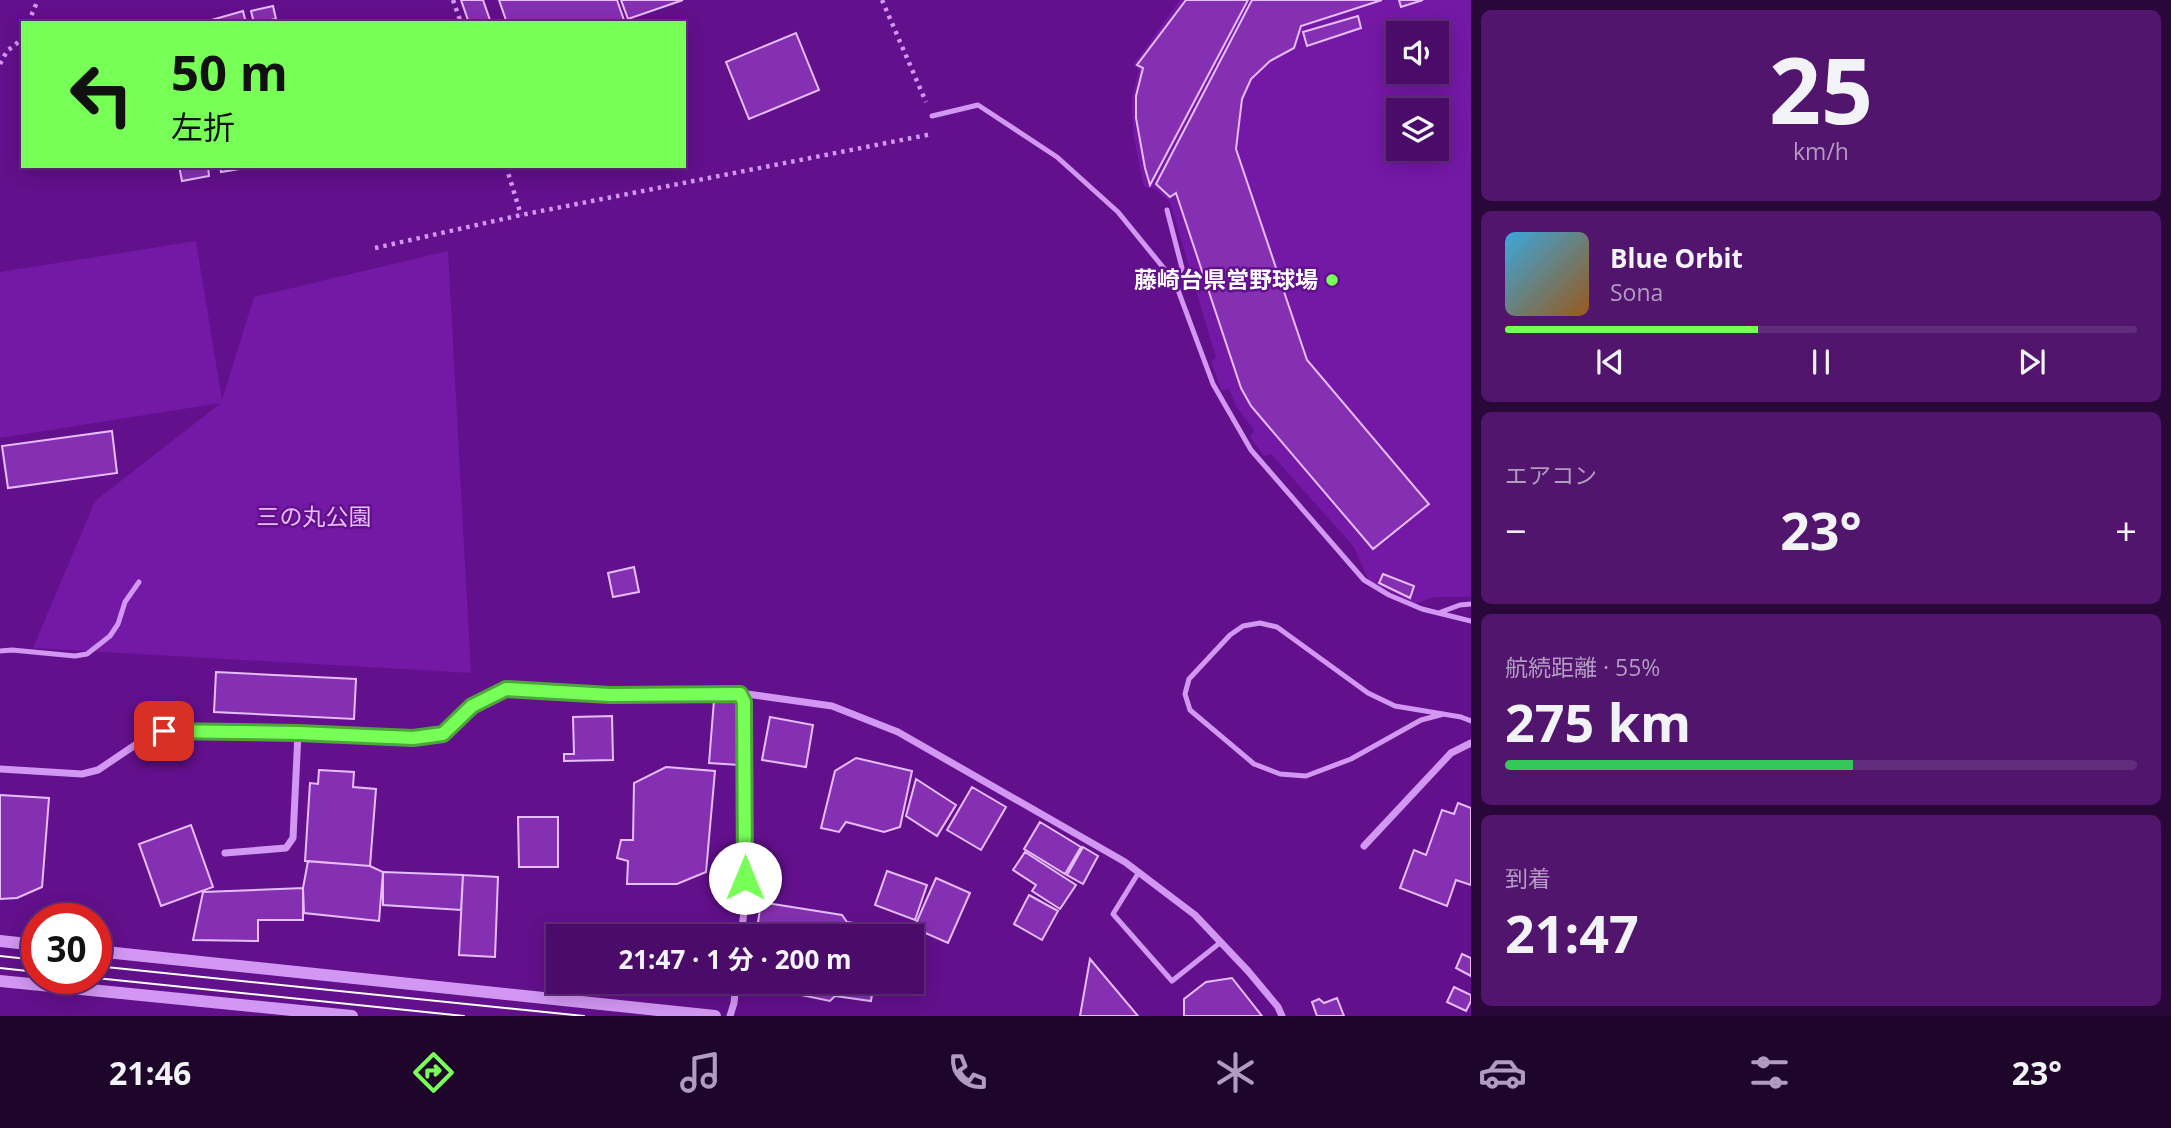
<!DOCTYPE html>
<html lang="ja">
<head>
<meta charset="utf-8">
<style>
  :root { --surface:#4a0c68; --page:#51156e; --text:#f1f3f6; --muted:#b29bc0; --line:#612c7c; --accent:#77ff57 }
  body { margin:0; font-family:"Open Sans","Noto Sans JP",sans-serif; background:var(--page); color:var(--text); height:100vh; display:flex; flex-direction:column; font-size:26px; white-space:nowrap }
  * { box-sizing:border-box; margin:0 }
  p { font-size:23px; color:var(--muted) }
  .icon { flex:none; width:38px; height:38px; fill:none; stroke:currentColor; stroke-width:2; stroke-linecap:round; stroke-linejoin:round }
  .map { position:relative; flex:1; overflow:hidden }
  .side { display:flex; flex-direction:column; gap:10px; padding:10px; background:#290739; width:700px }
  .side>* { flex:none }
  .hud { position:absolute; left:21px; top:21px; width:665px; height:147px; border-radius:0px; box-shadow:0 4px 18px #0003,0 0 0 2px var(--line); background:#77ff57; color:#111; overflow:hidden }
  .tools { position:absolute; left:1386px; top:21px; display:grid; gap:14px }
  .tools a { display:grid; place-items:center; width:63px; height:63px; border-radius:0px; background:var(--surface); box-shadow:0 4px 18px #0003,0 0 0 2px var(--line); font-size:35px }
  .speed { position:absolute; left:21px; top:903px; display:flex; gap:14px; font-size:35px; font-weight:700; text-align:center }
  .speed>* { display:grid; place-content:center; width:91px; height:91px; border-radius:50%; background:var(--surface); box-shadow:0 4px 18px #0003,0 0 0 2px var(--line); line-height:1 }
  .speed .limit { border:10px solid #d22; background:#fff; color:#111 }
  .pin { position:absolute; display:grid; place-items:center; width:60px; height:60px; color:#fff; margin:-30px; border-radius:14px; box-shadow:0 4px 10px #0006 }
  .me { position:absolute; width:77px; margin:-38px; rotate:0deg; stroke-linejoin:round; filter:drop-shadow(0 0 5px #0008) }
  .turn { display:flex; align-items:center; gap:24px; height:147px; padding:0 35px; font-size:32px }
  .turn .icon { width:91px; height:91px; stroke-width:2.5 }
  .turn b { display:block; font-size:49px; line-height:60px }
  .big { font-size:52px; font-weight:700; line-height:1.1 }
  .side .tile { flex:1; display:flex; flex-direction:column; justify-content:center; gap:10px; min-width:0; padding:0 24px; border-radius:10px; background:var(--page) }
  .side .dial { align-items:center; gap:0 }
  .dial b { font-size:91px; line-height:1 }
  .song { display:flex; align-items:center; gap:21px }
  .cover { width:84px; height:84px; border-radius:10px; background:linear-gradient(135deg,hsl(200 70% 55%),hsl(30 70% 35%)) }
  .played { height:7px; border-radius:4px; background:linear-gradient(90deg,var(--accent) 40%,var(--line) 40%) }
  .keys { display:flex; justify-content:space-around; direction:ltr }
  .heat { display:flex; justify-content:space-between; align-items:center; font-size:38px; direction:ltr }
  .charge { height:10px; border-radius:5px; background:linear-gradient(90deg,#34c759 55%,var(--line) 0) }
  .trip { position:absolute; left:546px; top:924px; width:378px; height:70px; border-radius:0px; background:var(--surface); box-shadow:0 4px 18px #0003,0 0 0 2px var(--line); font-weight:700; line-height:70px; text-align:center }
  .dock { display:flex; height:112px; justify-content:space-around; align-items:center; background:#1e052a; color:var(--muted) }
  .dock .icon { width:49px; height:49px }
  .dock .selected { color:var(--accent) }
  .dock b { font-size:32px; color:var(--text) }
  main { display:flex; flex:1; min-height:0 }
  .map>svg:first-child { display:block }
  .green { fill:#7418a6; fill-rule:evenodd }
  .building { fill:#8530b2; stroke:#e6bdfd; stroke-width:2 }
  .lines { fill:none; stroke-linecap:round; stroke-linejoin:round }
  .path { stroke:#d297f2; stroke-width:4.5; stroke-dasharray:3.5 5; stroke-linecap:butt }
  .service { stroke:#d297f2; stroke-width:5 }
  .minor { stroke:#d297f2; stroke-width:7 }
  .tertiary { stroke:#d297f2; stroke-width:12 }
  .tram { stroke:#fff; stroke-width:2 }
  .route-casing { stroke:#4da639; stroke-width:18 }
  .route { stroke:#77ff57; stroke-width:12 }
  .poi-dot { fill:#77ff57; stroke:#62108b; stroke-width:2.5 }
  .labels { text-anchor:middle; stroke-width:5; stroke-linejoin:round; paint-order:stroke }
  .poi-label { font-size:23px; font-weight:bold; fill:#fff; stroke:#62108b; text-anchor:end }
  .park-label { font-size:23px; fill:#e6bdfd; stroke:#62108b }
</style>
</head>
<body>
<main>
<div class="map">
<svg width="1471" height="1016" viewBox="0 0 1471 1016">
  <rect width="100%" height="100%" fill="#62108b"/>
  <path class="green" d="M1180,0h291v597h-37l-19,7 -46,-23 -15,-34 -83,-93 -7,2 -14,-19 4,-7 -18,-24 -7,-17 -8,1 -10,-29 5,-3 -46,-156 -16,-14 -10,-1 -10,-49 -2,-25v-15l7,-28 -6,-5zM1398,33h39v39h-39zM1398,110h39v39h-39z
    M196,241l26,159 32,-103 194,-46 23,422 -438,-25 62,-147 126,-98 -221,35v-166z"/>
  <path class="building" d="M461,0h22l8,23h-22z
    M499,0h118l8,23h-118z
    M621,0h62l-55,19z
    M1186,0h62l-98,185 -5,-17 -9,-50v-22l7,-28 -6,-3z
    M1252,0h130l-81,26 -7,22 -24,13 -19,18 -9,20 -6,50 71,211 122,144 -56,45 -122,-143 -10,-18 -65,-195 -6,4 -14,-13z
    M1399,0h24l-22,7z
    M273,6l3,13 -22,4 -3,-12z
    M243,11l3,12h-45z
    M1358,16l3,12 -54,18 -4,-14z
    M796,33l23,57 -70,29 -23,-57z
    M179,166h29l1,10 -27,5z
    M220,166h26v2l-25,4z
    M112,431l5,42 -109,15 -6,-42z
    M634,567l5,25 -26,5 -5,-24z
    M1383,574l31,12 -4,12 -31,-15z
    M216,672l140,7 -2,40 -140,-7z
    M714,700l30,2 -5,63 -30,-2z
    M612,716l1,44 -49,1v-7h10l-1,-37z
    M770,717l43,8 -7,42 -44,-7z
    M856,758l56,13 -12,56 -16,5 -38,-10 -7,10 -18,-4 14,-57z
    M666,767l49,4 -9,101 -29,12h-50l1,-23 -11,-3 4,-18h12l1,-57z
    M319,770l35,2 -1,15 23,2 -6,77 -65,-5 5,-78 8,1z
    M916,779l40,26 -19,31 -31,-20z
    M972,787l34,20 -25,43 -34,-20z
    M0,795l49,3 -7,89 -25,11 -17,1z
    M1458,803l13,5v77l-15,-5 -9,26 -47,-18 14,-38 12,5 16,-45 12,4z
    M518,817h40v50h-39z
    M1040,822l41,25 -16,27 -41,-25z
    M191,825l22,62 -52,19 -22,-62z
    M1083,847l15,9 -15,28 -16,-9z
    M1025,852l51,33 -16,24 -28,-18 4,-6 -23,-15z
    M308,861l62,5 13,6 -4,49 -75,-8 -1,-25z
    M887,871l40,14 -12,35 -40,-15z
    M383,872l80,3 -2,35 -78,-5z
    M463,875l35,2 -3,80 -36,-2z
    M936,878l34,15 -22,50 -34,-15z
    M303,888v32h-45v21l-65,-1 10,-48z
    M1029,895l29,16 -16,29 -28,-16z
    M761,902l81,13 5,7 42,6 -1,8h-132z
    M1462,954l9,4v18l-15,-8z
    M1090,959l48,57h-58z
    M1232,978l30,38h-78v-17l22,-17z
    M760,982h114l-3,19 -36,-5 -5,5 -73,-15z
    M1454,987l17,8v6l-5,10 -19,-9z
    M1337,998l7,18h-27l-5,-14 7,-3 5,4z"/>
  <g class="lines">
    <path class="path" d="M453,0l8,23
      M882,0l44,102
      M28,23l10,-23
      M0,64l7,-13 14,-11 2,-5
      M506,166l15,49
      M375,248l146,-33 411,-81"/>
    <path class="service" d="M932,116l46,-11 79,52 61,55 57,70 38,102 38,66 113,130 25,15 33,14 49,12
      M1167,210l15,58 -7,14
      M1441,612l19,-7 11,-1
      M0,651l12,-1 63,6 12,-2 23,-18 8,-12 7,-22 14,-20
      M1444,714l-23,6 -70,39 -45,17 -26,-2 -26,-10 -64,-54 -5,-16 4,-15 41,-44 13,-9 17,-3 17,4 91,66 27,13 66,11 10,4
      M1139,872l-26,42 59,67 49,-39"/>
    <path class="minor" d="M740,693l4,9 1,201 -4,33
      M0,769l82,5 16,-4 46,-31 20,-8 134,2 115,5 30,-4 29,-28 34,-17 104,6 130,-2 92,13 66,26 227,130 70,53 53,56 30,36 4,9
      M1364,846l87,-93 20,-10
      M225,853l61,-5 7,-10 5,-105
      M730,1016l4,-13 2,-21"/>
    <path class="tertiary" d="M0,941l37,4
      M96,951l619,65
      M0,981l352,35"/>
    <path class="tram" d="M0,956l37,4
      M96,966l488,50
      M0,968l37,4
      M96,978l368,38"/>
  </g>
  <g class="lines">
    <defs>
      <path id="route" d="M164,731l134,2 115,5 30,-4 29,-28 34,-17 104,6 130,-1 4,8 1,176"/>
    </defs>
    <use href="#route" class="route-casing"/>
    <use href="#route" class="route"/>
  </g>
  <circle class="poi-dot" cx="1332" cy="280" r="7"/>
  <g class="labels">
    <g class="poi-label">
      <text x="1318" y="288">藤崎台県営野球場</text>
    </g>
    <g class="park-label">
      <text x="314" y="525">三の丸公園</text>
    </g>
  </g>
</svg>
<div class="tools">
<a><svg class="icon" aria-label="sound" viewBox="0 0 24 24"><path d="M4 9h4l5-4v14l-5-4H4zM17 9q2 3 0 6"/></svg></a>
<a><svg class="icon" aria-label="layers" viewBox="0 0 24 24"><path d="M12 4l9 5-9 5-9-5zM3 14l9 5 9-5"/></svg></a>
</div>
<div class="speed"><div class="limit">30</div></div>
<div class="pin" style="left:164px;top:731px;background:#d93025"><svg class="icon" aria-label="arrive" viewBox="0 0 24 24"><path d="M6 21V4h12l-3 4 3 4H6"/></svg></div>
<svg class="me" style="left:745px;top:878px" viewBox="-20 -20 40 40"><circle r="19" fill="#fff"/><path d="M0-13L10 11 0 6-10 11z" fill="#77ff57"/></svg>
<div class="trip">21:47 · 1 分 · 200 m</div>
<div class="hud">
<div class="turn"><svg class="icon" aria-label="left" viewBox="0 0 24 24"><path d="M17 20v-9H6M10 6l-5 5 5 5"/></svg><div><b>50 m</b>左折</div></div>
</div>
</div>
<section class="side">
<div class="tile dial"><b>25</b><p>km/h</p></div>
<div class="tile">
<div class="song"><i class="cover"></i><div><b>Blue Orbit</b><p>Sona</p></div></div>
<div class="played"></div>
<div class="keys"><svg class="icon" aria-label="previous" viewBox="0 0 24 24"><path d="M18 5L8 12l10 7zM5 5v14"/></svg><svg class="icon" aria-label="pause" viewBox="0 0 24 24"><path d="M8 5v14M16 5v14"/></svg><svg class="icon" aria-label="next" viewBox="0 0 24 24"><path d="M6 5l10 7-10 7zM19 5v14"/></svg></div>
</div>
<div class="tile"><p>エアコン</p>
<div class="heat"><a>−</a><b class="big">23°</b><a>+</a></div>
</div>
<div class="tile"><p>航続距離 · 55%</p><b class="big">275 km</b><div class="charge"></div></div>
<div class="tile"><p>到着</p><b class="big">21:47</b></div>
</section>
</main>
<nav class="dock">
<b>21:46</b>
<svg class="icon selected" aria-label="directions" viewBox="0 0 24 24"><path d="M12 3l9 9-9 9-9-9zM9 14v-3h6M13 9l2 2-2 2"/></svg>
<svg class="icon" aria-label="music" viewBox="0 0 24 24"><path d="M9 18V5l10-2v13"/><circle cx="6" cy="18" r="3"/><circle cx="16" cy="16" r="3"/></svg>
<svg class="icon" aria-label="phone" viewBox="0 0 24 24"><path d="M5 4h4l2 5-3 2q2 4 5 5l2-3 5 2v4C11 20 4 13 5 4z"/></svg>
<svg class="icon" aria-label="climate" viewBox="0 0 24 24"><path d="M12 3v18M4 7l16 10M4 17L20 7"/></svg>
<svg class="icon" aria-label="car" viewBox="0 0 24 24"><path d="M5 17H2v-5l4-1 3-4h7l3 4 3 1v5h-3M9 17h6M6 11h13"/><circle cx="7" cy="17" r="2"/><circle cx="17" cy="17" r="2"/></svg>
<svg class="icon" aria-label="filters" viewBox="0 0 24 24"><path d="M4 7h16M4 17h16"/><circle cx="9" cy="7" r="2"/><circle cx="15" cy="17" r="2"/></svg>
<b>23°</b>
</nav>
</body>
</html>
